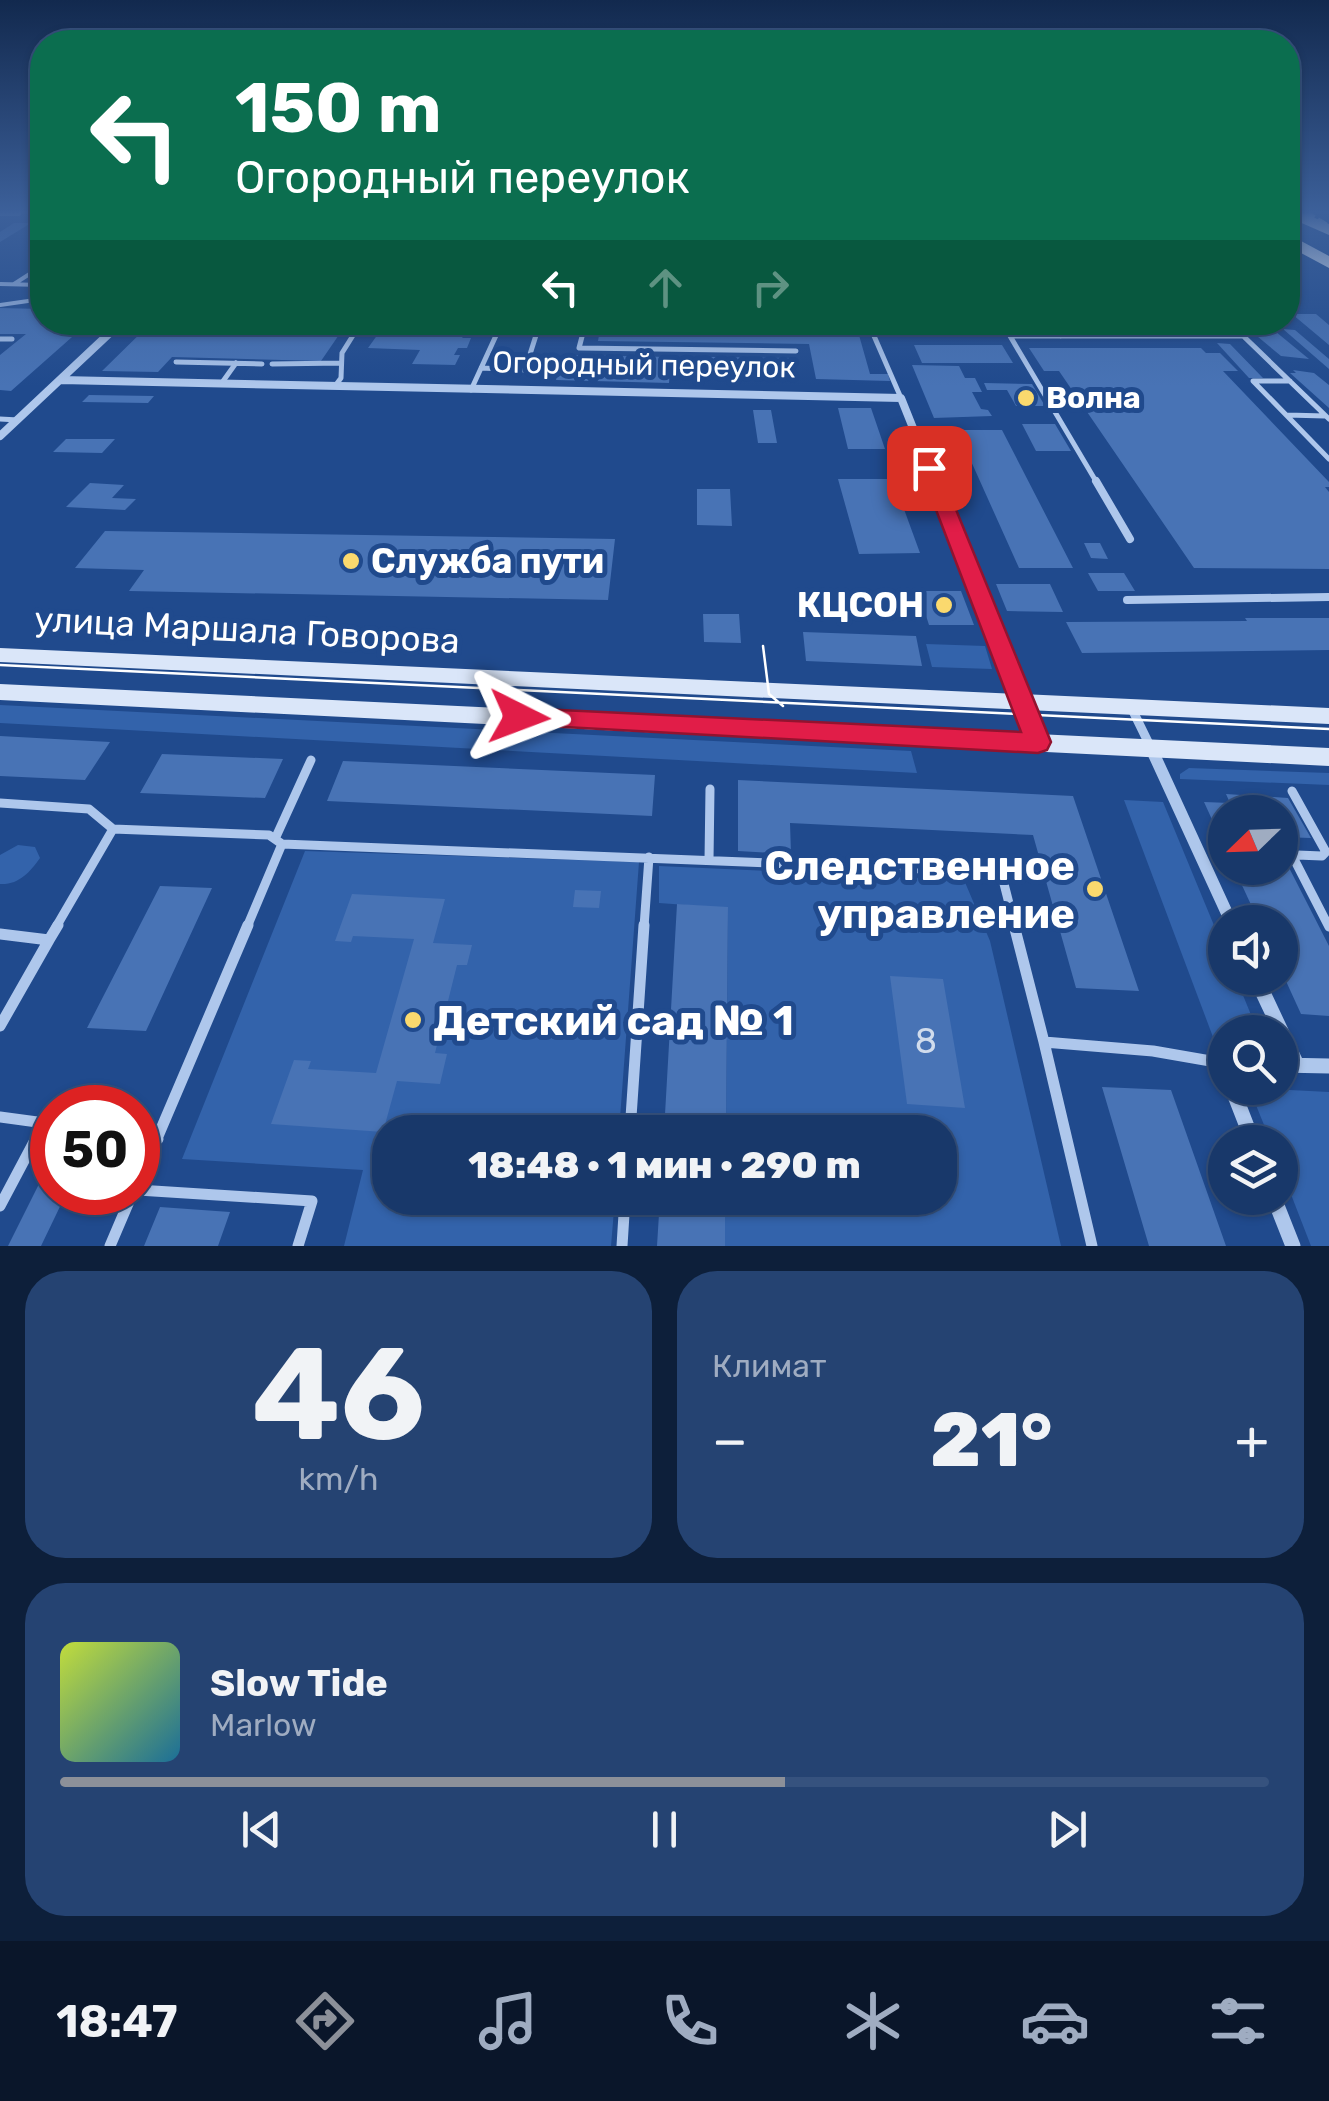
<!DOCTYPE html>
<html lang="ru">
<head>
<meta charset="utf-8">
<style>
  :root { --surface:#18386a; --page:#254372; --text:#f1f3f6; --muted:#9facc1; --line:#36527e; --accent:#8c9099 }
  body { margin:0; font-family:Rubik,sans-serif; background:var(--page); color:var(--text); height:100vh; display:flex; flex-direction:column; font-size:38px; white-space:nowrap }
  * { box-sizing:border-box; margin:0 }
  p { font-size:32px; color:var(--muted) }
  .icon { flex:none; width:55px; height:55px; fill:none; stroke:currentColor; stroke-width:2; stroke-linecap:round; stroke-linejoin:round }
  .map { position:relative; height:1246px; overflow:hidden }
  .side { display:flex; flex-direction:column; gap:25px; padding:25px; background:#0d1f3a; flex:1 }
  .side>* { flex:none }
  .guide { position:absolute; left:30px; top:30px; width:1270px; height:305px; border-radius:40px; box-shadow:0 2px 8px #0004,0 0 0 2px var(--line); background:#0b6e4f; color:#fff; overflow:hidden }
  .needle { width:65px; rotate:247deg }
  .buttons { position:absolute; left:1208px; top:795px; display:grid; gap:20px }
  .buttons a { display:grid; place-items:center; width:90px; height:90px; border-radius:50%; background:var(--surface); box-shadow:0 2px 8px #0004,0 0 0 2px var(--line); font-size:50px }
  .speed { position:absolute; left:30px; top:1085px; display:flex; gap:20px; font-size:50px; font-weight:700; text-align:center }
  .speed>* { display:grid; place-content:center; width:130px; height:130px; border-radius:50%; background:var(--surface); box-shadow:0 2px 8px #0004,0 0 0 2px var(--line); line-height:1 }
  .speed .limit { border:15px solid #d22; background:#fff; color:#111 }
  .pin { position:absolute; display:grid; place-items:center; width:85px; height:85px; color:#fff; margin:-42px; border-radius:20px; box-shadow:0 5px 15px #0006 }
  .me { position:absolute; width:110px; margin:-55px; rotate:93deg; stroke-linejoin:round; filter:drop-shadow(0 0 8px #0008) }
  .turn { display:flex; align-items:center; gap:35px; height:210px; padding:0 40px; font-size:45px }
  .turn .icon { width:130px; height:130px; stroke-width:2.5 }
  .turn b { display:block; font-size:70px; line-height:85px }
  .lanes { display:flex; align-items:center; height:95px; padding:0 40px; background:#0003; justify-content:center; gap:50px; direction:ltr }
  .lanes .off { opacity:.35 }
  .big { font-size:75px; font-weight:800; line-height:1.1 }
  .side .card { flex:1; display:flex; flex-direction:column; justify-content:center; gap:15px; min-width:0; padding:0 35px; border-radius:40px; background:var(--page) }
  .side .dial { align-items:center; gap:0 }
  .dial b { font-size:130px; line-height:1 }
  .song { display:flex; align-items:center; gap:30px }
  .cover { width:120px; height:120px; border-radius:15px; background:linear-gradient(135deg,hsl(70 70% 55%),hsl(200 70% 35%)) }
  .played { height:10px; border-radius:5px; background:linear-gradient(90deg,var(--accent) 60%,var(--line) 60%) }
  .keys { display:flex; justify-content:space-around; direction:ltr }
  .heat { display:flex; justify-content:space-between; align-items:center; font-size:55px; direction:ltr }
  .side .tiles { flex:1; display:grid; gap:25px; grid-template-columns:1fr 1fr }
  .card:last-child { grid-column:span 2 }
  .trip { position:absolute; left:372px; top:1115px; width:585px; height:100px; border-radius:40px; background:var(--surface); box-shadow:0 2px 8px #0004,0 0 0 2px var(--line); font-weight:800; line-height:100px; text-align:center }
  .tabs { display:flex; height:160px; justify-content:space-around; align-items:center; background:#0a162a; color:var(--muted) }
  .tabs .icon { width:70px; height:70px }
  .tabs .active { color:var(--accent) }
  .tabs b { font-size:45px; color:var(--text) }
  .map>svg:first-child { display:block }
  .green { fill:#3363ab }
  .building { fill:#4873b5 }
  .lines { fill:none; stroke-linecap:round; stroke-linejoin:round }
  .lane-far4 { stroke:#aec7ec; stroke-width:4 }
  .lane-far3 { stroke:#aec7ec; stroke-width:5 }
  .lane-far2 { stroke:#aec7ec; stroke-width:8 }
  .lane-far1 { stroke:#aec7ec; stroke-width:9 }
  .lane { stroke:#aec7ec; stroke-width:11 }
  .street-far4 { stroke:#aec7ec; stroke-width:6 }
  .street-far3 { stroke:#aec7ec; stroke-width:8 }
  .street-far2 { stroke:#aec7ec; stroke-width:10 }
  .street-far1 { stroke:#aec7ec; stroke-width:12 }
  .street { stroke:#aec7ec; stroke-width:15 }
  .secondary { fill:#dae6f9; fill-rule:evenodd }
  .highway { fill:#fff; fill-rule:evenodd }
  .tram { stroke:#fff; stroke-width:2.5 }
  .rail { stroke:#fff; stroke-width:4; stroke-dasharray:10 4; stroke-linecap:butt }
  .route { fill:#e11d48; stroke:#92132f; stroke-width:2.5 }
  .poi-dot { fill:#fad96e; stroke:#204a8d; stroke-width:4 }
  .labels { text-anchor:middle; stroke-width:10; stroke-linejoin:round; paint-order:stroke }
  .far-street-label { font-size:30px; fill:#fff; stroke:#204a8d }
  .far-poi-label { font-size:30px; font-weight:bold; fill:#fff; stroke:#204a8d; text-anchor:start }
  .poi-label { font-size:35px; font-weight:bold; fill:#fff; stroke:#204a8d; text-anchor:start }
  .street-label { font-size:35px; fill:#fff; stroke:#204a8d }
  .near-number-label { font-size:35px; fill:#d1dcec }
  .near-poi-label { font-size:42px; font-weight:bold; fill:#fff; stroke:#204a8d; text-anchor:end }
</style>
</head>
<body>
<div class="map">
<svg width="1329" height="1246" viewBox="0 0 1329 1246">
  <rect width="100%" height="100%" fill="#204a8d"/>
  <path class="green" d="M926,644l59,2 7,23 -60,-2z
    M0,705l911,46 6,22 -917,-50z
    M1189,768l140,5v12l-149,-6v-5z
    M1124,800l39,2 62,150v26h11l22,54h-33v6l-12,-1z
    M18,845l17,2 5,11c-10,14 -21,27 -40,26v-29z
    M305,851l334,11 -20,270h-229v66h225l-4,48h-267l19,-76 -181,-11z
    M659,866l305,14 26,61 71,305h-336v-48h215v-66h-214l2,-224 -69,-5z
    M1249,1088l80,4v154h-18l-31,-80v-24h-9z"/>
  <path class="building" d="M14,223h17l-31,19v-10z
    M0,308l42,1v13h47l-78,69 -11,-1v-35l26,-21h-26z
    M1292,314h24l13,11v20z
    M152,322h72l121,4 -24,35 -149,-4 -14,15 -56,-1z
    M435,322h41l-14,16h9l-4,10h-9l-4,7h6l-5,10 -43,-1 8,-14 -52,-2 10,-14 50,2z
    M901,322h127l7,12 -130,-1z
    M1240,322h24l45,37 -28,-3z
    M601,324l256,4 13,46h18l2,7 -74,-2 -7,-35 -211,-3z
    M1283,329l12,1 34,29v10z
    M1217,343l13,1 33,34h-14z
    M914,345h88l11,18h-91z
    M1029,348h172l5,5h14l18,18h-15l106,111v5h-4l4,5v77l-135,-1 -135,-197h-15z
    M563,355l108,2 -2,26 -113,-3z
    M709,357l82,1 1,11 -84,-2z
    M912,365l47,1 6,12h10l7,14h-10l9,17 7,1 4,6 -58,2z
    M1293,370l21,3 15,12v23l-39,-35h6z
    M984,383l48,1 13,22h-29l-9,-16h-20z
    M89,395l65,1 -6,7 -66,-1z
    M838,408h33l14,41h-37z
    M753,410h18l6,33h-19z
    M1022,424h33l16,27h-35z
    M957,430h45l71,138h-54z
    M66,439h49l-13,14 -49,-1z
    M838,479h55l27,74 -61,1z
    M90,483l34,2 -12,13 24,1 -11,11 -59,-3z
    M697,489h33l2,37 -35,-1z
    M105,531l510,8 -7,61 -479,-9 15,-21 -69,-2z
    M1084,543h16l8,16 -17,-1z
    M1088,573h36l11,18h-37z
    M996,584h54l13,28 -56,-1z
    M918,591h43l13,34h-45z
    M703,614h36l2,29 -37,-1z
    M1245,618h84v32l-247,3 -16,-31 181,-1z
    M803,632l113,4 6,30 -116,-5z
    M0,736l110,6 -25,38 -85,-4z
    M162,754l121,5 -18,39 -125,-5z
    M343,761l312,14 -3,41 -325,-15z
    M738,780l335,16 66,195 -63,-3 -43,-153 -243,-12 1,31 -53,-3z
    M1226,794l62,4 23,40 -31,-1v-25h-55v36l-21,-46 26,1z
    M1280,850l49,96v70l-28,-2 -21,-46v-46h-21l-25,-54h46z
    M160,886l52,2 -66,143 -59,-3z
    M575,890l26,1 -2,17 -26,-1z
    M352,894l93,5 -12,44 39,2 -5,20h-10l-22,88 12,1 -7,30 -43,-3 -14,51 -112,-8 23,-64 17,1 -3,8 68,4 38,-134 -61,-3 -2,6 -16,-1z
    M677,904l51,3 -2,225h-62z
    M890,976l53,3 22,129 -58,-4z
    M1102,1087l69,3 55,156h-77z
    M52,1158v34h15l-26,54h-33z
    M660,1198h65v48h-68z
    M160,1207l70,5 -12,34h-74z"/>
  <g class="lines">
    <path class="lane-far4" d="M0,214h19
      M42,230l-11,8h11
      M30,252h12
      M1288,277v15
      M0,284l42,1
      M14,284l28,-18
      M0,305l42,-6
      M376,322l40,2
      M868,322l4,9
      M1051,322l7,9
      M1229,322l10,9
      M356,331l6,-9
      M498,331l4,-9
      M537,331l3,-9
      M583,331l3,-9"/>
    <path class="lane-far3" d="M584,329l-5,19 217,3
      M871,329l30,69
      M1056,329l5,7
      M1236,329l93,90
      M0,339h12
      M176,362l86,2
      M272,364l69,-1
      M481,368l44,2 13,-41
      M1290,381h-37l76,78
      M221,384l15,-21
      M335,386l6,-8 1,-25 15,-24
      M471,390l28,-61
      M1287,415l38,1
      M0,419l18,1
      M1097,483l-87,-147h233"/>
    <path class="lane-far2" d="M1096,481l34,58
      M1127,600l202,-3"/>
    <path class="lane-far1" d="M1024,704l14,38
      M1131,707l20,41
      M1292,791l34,61 -4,4 -25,-1 -3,4 35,68
      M0,803l89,6 24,20 156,6 13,9
      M275,839l36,-79
      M709,860l1,-71
      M56,927l57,-98
      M247,927l35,-83 719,28 14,55
      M644,927l5,-70"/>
    <path class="lane" d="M1014,925l30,117 109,9 69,12
      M0,934l49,6 -49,86
      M49,940l9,-15
      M1044,1042l48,204
      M0,1117l52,7
      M630,1132l14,-207
      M138,1136l20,3
      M138,1183l110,-258
      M138,1190l174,11 -14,45
      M0,1206l44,-83
      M110,1246l23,-54
      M622,1246l3,-48"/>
    <path class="street-far4" d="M111,331l10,-9"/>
    <path class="street-far3" d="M61,380l840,18 34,85
      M0,436l114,-107"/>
    <path class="street-far2" d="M934,481l79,197"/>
    <path class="street-far1" d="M1012,675l10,25
      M1151,748l80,174"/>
    <path class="street" d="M1256,978l41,87
      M1225,1063v7
      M1280,1065l49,1
      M1232,1088l21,54
      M1274,1198l19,48"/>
    <path class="secondary" d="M0,648l1329,60v16l-1329,-62z
      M0,684l1329,64v18l-1329,-66z"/>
    <path class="highway" d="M1288,212h13l28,12v11l-41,-18z
      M1288,234l41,22v12l-41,-22z"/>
    <path class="tram" d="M763,646l6,48 14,12
      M0,665l1329,64"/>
    <path class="rail" d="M1306,212l23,14"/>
  </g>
  <linearGradient id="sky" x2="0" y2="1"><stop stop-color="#12294e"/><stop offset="0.55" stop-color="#3c609a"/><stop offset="1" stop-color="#3c609a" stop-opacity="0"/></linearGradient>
  <rect width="1329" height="386" fill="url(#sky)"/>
  <path class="route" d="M929,463l10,5 112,274 -4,8 -9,3 -528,-29 -4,-7 4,-7 9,-2 502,24 -101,-264z"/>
  <g class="poi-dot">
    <circle cx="1026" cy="398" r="10"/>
    <circle cx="351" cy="561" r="10"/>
    <circle cx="944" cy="605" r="10"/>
    <circle cx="1095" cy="889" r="10"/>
    <circle cx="413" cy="1020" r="10"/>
  </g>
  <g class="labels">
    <g class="far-street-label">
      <text transform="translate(644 365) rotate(1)" y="10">Огородный переулок</text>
    </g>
    <g class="far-poi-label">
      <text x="1046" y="408">Волна</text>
    </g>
    <g class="poi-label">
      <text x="371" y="573">Служба пути</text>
      <text x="924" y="617" text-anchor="end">КЦСОН</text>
    </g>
    <g class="street-label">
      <text transform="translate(247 630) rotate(3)" y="12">улица Маршала Говорова</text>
    </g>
    <g class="near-number-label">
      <text x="926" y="1053">8</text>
    </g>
    <g class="near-poi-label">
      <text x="1075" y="880">Следственное<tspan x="1075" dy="48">управление</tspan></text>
      <text x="433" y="1035" text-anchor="start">Детский сад № 1</text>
    </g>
  </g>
</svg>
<div class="buttons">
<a><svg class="needle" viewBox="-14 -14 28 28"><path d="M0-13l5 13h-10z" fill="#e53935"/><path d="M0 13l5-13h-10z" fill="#9facc1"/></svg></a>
<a><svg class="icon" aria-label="sound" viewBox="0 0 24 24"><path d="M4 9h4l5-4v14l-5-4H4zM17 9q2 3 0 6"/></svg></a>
<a><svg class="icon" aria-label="search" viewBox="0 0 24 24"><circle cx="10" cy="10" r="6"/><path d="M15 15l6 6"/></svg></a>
<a><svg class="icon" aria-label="layers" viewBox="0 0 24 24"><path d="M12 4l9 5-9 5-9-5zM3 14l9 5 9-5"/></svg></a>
</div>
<div class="speed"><div class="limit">50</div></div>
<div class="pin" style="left:929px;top:468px;background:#d93025"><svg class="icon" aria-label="arrive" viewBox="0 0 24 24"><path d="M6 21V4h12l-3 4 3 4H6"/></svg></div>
<svg class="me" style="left:519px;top:717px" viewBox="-20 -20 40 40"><path d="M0-17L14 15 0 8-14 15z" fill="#e11d48" stroke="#fff" stroke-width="4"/></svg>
<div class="trip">18:48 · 1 мин · 290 m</div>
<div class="guide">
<div class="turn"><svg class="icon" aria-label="left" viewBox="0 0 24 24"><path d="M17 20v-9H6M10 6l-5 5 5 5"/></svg><div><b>150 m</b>Огородный переулок</div></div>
<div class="lanes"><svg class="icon" aria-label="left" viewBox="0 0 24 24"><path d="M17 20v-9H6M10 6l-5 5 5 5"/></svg><svg class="icon off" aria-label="ahead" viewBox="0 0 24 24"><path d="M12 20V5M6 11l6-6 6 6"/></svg><svg class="icon off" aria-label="right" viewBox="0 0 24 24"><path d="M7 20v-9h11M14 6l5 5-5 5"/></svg></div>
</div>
</div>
<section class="side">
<div class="tiles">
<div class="card dial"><b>46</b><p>km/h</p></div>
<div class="card"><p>Климат</p>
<div class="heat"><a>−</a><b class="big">21°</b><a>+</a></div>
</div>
<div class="card">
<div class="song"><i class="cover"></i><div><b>Slow Tide</b><p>Marlow</p></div></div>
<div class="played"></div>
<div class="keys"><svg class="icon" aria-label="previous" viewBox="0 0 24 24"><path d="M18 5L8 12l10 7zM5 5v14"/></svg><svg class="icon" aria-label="pause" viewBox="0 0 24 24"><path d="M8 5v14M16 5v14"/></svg><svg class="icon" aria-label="next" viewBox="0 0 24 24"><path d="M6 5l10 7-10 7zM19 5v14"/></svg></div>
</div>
</div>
</section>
<nav class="tabs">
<b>18:47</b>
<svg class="icon active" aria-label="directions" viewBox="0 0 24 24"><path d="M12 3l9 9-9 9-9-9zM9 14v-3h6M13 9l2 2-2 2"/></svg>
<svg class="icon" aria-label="music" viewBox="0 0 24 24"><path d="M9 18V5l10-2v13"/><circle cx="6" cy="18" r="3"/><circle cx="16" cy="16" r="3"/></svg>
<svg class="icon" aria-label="phone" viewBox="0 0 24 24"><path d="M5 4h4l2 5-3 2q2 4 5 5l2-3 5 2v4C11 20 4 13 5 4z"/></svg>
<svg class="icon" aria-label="climate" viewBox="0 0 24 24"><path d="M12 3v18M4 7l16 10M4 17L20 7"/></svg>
<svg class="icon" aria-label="car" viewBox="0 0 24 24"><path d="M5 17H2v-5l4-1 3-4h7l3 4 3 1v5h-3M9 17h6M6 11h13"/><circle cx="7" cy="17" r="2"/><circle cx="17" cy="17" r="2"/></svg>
<svg class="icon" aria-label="filters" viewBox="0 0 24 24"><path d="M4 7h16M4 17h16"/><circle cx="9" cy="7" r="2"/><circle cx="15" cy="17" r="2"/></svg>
</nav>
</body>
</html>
